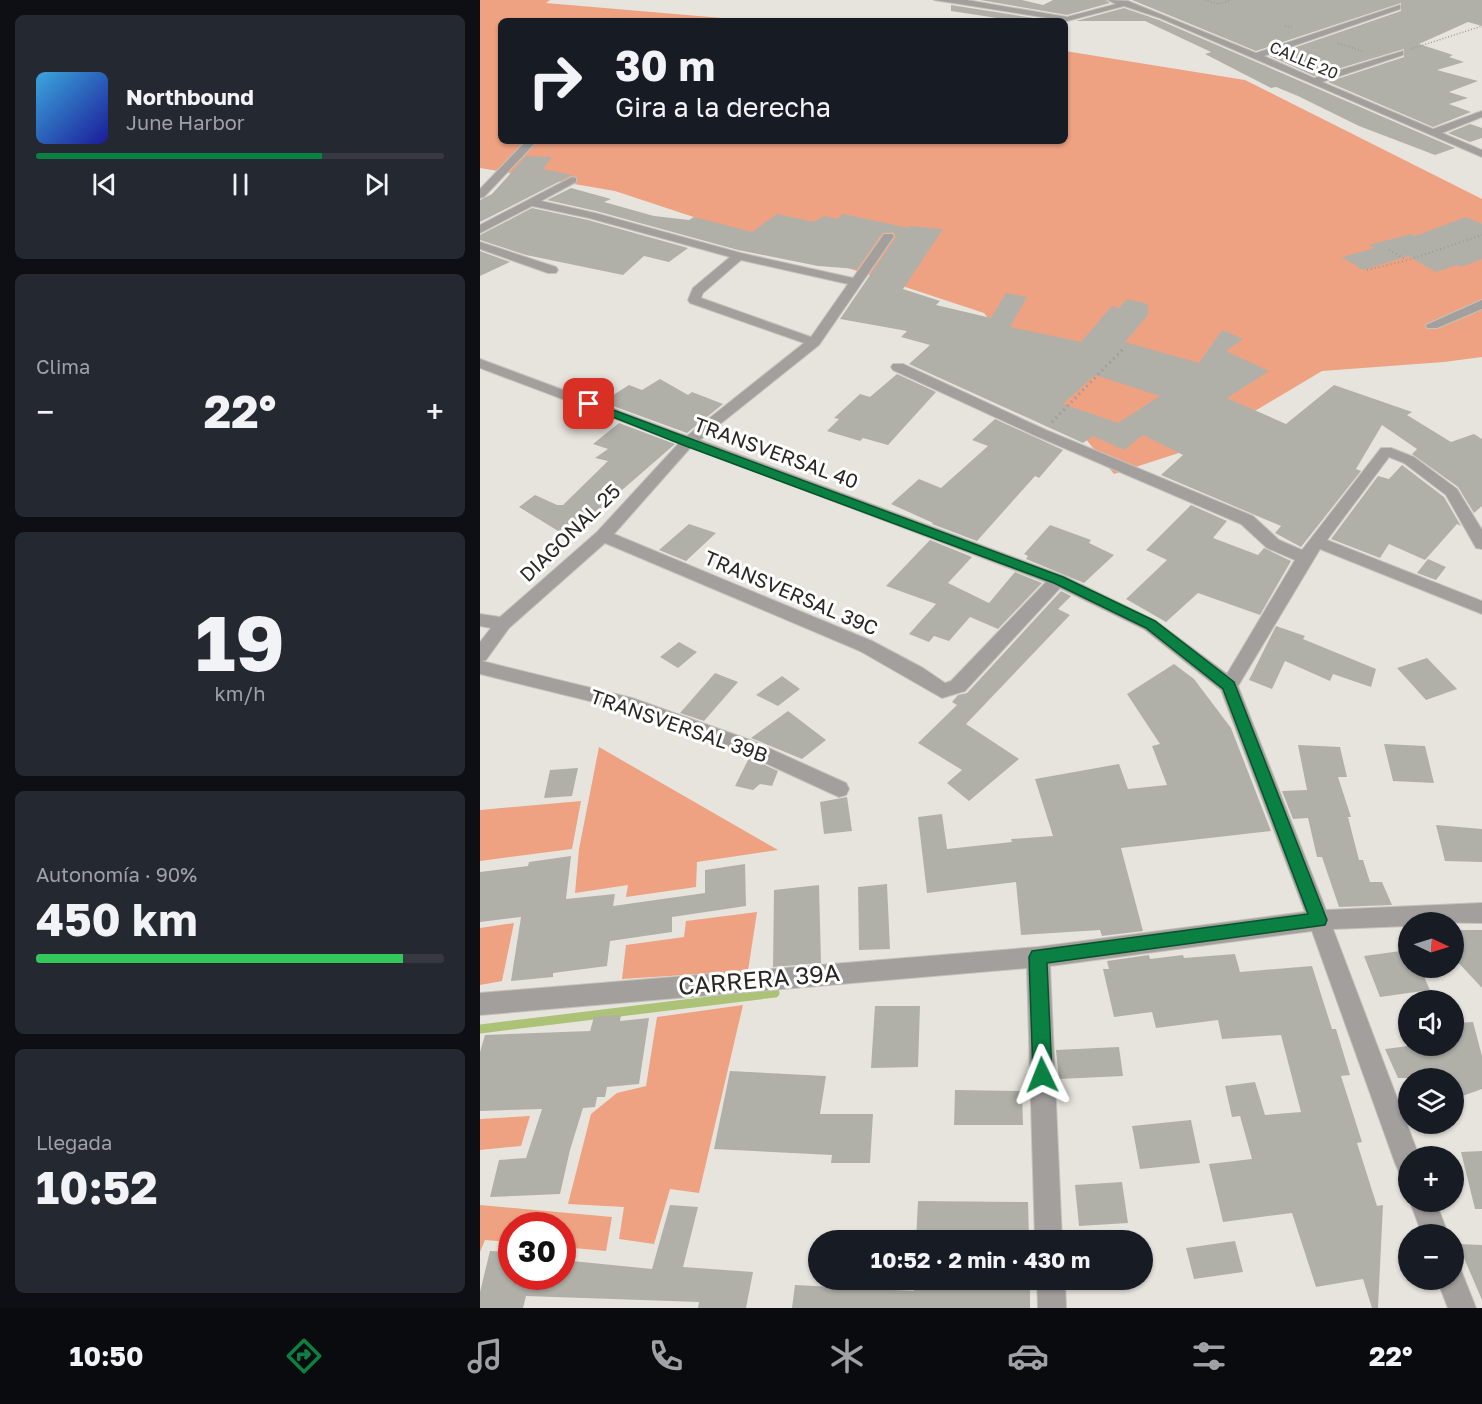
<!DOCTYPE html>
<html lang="es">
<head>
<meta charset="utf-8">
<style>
  :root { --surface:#171b24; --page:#242831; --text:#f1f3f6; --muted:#9ea1a6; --line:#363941; --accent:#0b8043 }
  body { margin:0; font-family:"Golos Text",sans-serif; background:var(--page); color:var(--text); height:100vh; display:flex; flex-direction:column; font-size:22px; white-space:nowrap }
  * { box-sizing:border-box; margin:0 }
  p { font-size:20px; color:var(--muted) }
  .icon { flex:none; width:33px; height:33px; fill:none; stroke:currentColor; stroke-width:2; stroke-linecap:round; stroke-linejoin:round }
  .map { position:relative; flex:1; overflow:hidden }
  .side { display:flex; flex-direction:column; gap:15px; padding:15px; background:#0d0f14; width:480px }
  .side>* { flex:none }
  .guide { position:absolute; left:18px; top:18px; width:570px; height:126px; border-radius:9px; box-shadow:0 2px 4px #0004; background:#171b24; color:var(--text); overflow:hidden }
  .needle { width:39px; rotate:94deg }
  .fabs { position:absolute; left:918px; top:912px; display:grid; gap:12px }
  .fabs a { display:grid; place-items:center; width:66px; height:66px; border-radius:50%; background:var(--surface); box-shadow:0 2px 4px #0004; font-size:30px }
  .speed { position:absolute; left:18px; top:1212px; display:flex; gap:12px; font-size:30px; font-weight:700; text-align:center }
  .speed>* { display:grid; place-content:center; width:78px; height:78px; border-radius:50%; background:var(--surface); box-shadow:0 2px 4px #0004; line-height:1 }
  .speed .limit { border:9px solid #d22; background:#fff; color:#111 }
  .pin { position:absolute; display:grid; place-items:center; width:51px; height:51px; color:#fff; margin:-26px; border-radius:12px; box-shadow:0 3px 9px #0006 }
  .me { position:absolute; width:66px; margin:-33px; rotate:358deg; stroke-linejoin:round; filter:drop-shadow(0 0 4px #0008) }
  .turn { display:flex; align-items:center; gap:21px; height:126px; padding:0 18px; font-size:27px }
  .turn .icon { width:78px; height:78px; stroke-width:2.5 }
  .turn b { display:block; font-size:42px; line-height:51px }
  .big { font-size:45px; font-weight:700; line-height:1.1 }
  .side .card { flex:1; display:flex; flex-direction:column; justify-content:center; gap:9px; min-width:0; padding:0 21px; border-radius:9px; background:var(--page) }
  .side .dial { align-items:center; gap:0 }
  .dial b { font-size:78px; line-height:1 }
  .song { display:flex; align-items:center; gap:18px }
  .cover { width:72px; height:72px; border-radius:9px; background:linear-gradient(135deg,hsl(200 70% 55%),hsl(240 70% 35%)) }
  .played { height:6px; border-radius:3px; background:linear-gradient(90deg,var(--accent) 70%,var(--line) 70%) }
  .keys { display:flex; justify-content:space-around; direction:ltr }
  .heat { display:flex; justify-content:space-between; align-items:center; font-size:33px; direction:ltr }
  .charge { height:9px; border-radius:4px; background:linear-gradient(90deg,#34c759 90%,var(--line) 0) }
  .trip { position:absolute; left:328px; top:1230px; width:345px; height:60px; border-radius:30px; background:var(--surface); box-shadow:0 2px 4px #0004; font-weight:700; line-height:60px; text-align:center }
  .tab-bar { display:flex; height:96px; justify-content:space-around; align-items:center; background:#090b0e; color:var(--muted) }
  .tab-bar .icon { width:42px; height:42px }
  .tab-bar .on { color:var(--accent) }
  .tab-bar b { font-size:27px; color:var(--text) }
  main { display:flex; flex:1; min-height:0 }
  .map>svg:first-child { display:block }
  .green { fill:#eea281 }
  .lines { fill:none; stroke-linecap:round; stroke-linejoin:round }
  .stream { stroke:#abc277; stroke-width:9 }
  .building { fill:#b0b0a9; fill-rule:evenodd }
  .minor-casing { stroke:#c5c2bc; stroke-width:2 }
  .path-far2 { stroke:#9e9b96; stroke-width:1.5; stroke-dasharray:1 2; stroke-linecap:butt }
  .path-far1 { stroke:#9e9b96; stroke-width:2; stroke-dasharray:1 3; stroke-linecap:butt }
  .path { stroke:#9e9b96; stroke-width:3; stroke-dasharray:1.5 4; stroke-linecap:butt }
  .minor { fill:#a29f9d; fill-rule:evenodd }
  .route { fill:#0b8043; stroke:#07532c; stroke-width:1.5 }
  .labels { text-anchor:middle; stroke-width:6; stroke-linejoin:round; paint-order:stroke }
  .far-street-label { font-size:16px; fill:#282724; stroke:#fff }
  .street-label { font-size:20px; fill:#282724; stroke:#fff }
  .near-street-label { font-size:24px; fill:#282724; stroke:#fff }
</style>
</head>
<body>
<main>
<section class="side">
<div class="card">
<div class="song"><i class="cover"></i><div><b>Northbound</b><p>June Harbor</p></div></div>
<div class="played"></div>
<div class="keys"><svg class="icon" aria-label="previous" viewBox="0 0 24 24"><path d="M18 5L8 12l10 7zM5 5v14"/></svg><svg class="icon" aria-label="pause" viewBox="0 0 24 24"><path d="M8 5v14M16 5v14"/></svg><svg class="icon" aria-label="next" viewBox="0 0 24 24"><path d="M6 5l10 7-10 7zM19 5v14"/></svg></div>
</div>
<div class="card"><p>Clima</p>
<div class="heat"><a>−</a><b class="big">22°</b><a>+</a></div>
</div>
<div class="card dial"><b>19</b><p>km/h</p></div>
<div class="card"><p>Autonomía · 90%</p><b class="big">450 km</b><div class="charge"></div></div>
<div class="card"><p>Llegada</p><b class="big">10:52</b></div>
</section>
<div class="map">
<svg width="1002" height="1308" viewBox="0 0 1002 1308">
  <rect width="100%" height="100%" fill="#e7e4dd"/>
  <path class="green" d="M0,0h70l-4,3 211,18h-256v120h564v-90l180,29 237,119v158l-38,5 -122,9 -131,78 -77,25 -130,-161 -369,-122 -135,-23z
    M119,747l179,103 -81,12 -1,25 -70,10 2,-12 -53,8 4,-44z
    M101,801l-9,48 -92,12v-51z
    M277,912l-9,59 -126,8 4,-34 58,-8 2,-16z
    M34,923l-12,58 -22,4v-57z
    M263,1005l-44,188 -29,-4 -16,55 -35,-5 5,-32 -56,-3 23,-90 26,-21 29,-7 11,-69z
    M50,1116l-9,30 -41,4v-31z
    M0,1205l132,12 -6,34 -43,-4 -1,-21h-50l-1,16 -26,-2 -5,12z"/>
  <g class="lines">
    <path class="stream" d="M0,1029l295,-36"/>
  </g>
  <path class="building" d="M500,0h42l21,5 10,-5h53l4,3 -43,12z
    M652,0h350v26l-14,-4 -49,22 34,11 -4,2 15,5 -27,8 41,11 -29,11 19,6 -19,6 22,8 -38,15 -105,-45 76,-25v-8l-90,27 -44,-20 131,-45v-8l-145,48z
    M471,5l102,16h-45l2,-1 -59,-9z
    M644,8l35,12 296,128 -20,7 -76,-29 -61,-30 -22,-9 -5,1 -66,-34 6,-2 -66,-31h-69z
    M990,124l12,4v10l-12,4 -22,-9z
    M46,156l26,1 -9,12 29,6 -92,47v-22l12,-6z
    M91,188l40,11 -7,3 50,14 35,4 5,-3 58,15 25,-18 37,8 10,-6 13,3 6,-5 65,14 2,-2 33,3 -40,60 37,12 -4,4 55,13 15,-25 21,4 -17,30 71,15 31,-36 7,2 8,-9 21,5v11l-23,27 74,21 23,-33 21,9 -17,12 43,20 -42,27 59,26 48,-39 78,27 -5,3 44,27 23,-8 8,5v67l-8,7 -16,-26 -46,-33 5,-5 -35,-24 -26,44 5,2 -60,76 -26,-14 6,-7 -120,-51 22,-20 -40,-20 -19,15 -31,-14 -10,7 -174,-79 21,-19 -29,-8 6,-6 -67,-12 56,-82 -2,-5 -12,1 -25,36 -39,-3 -80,-16 -142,-39 -49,-11zM615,375l65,21 -42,27 -55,-19z
    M52,208l56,12 100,28 -19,14 -25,-6 -21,19 -97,-20 -46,-15v-5z
    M986,217l16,7v35l-21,8 -4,-2 -21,7 -28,-16 -45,14 -21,-13 33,-9 -6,-3 42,-11 4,2z
    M0,251l30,11 -30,14z
    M417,374l39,18 -48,53 -25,-7 -3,3 -33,-10 12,-12 -5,-1 26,-24 10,3z
    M180,379l28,16 4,-3 31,12 -36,29 -85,-31 27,-17 13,5z
    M515,419l68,31 -24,28 -4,-2 -58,65 -45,-17 1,-1 -42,-19 28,-25 22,9 47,-42 -16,-6z
    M139,423l56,21 -107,93 -49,-30 16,-12 22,10h6l45,-44 -13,-3 13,-9 -15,-5z
    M922,465l42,32 17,29 -4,-2 -32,36 -36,-16 -9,14 -49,-19 47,-63 11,3z
    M711,505l36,16 -14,17 45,17 6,-7 27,13 -31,54 -62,-22 -32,29 -40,-23 41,-39 -21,-10z
    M209,524l27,9 -30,28 -27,-11z
    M570,525l41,15 -2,3 25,12 -30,28 -58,-24 2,-3 -4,-2z
    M450,540l42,17 -24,26 41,20 26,-31 27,11 -44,46 -28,-12 -21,24 -15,-5 -5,6 -20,-8 27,-30 -50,-18z
    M948,559l18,8 -10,13 -19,-7z
    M581,591l10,5 -13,13 12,6 -104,109 53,35 -50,42 -22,-18 15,-13 -44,-27 39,-38 -5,-3 6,-7 9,-2z
    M796,626l29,10 -2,3 73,30 -5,18 -38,-13 -3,7 -45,-20 -13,28 -23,-9z
    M199,642l18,10 -19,16 -18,-11z
    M947,658l30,31 -31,11 -29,-32z
    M694,664l20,15 37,49 40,103 -150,17 22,83 -41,5 -2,-6 -79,5 -5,-53 -89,11 -9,-76 24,-3 5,35 65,-7 -1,-3 42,-3 -18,-57 84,-15 9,25 39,-4 -15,-39 8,-2 -33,-50z
    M235,673l23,9 -34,39 -24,-8z
    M302,676l18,13 -22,17 -22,-11z
    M308,711l38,29 -24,19 -51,-21z
    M904,744l41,2 9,37 -41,-2z
    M818,745l42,2 7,30h-9l13,40h-3l11,43h4l7,22h12l10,23 -53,2 -17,-50h-5l-9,-39 -15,1 -11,-28 25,-1z
    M269,758l29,13 -6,15 -12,-2 -7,6 -18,-4z
    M98,768l-6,28 -28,2 6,-28z
    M367,797l5,34 -28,3 -4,-32z
    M956,825l46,4v33l-37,-1z
    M91,856l-5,43 49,-5 -2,12 92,-13v-23l40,-6 1,42 -74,11v15l-62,9 -3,25 -54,7v4l-42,4 10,-64 -41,5v-50l48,-6 1,-4z
    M407,884l3,65 -31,1 -1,-63z
    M339,885l2,78 -48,4 1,-77z
    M974,930h28v58l-28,-30z
    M928,950v18h12l10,22 -50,7 -16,-41z
    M755,954l5,18 72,-6 20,63h4l14,46 -9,1 21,66 -5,1 20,63 6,-1 -5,103h-6l-9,-29 -47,8 -24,-74 -69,9 -14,-58 43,-5 -12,-43 -8,1 -7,-31 30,-4 10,33 36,-3 -20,-77 -59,4 -4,-19 -62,8 -4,-16 -38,5 -11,-48h6l-2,-8 42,-6 1,4 33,-4 1,3z
    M395,1006h45l-2,61 -47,1z
    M141,1015l-1,6 29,-3 -10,66 -32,3 -2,10h-8l-2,10 -12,1 -13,42 -10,44 -70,3 9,-37 27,-2 16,-49 -62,2v-59l5,-17 105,-4 4,-14z
    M993,1022l9,34v33l-28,10v-21h-56l-13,-29 23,-3h46v-23z
    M639,1047l4,29 -64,3 -3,-29z
    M250,1071l96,5 -6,38h53l-3,49h-39l1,-8 -118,-6z
    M475,1090l67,1 1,34h-69z
    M711,1120l9,43 -60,6 -8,-43z
    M1002,1151v58h-7l-14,-57z
    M642,1182l6,41 -49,3 -4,-41z
    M438,1201l110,1 1,38h-113z
    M190,1205l28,2 -15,60 70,5 -7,36h-48l1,-6 -173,-6 -3,12h-43v-16l10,-41 22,1v24h50v-16l90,9z
    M755,1241l8,31 -49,7 -8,-31z
    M978,1244l24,1v55z
    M435,1280h115v28h-238l3,-23 119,6z"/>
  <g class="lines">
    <defs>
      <path id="minor" d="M454,0h33l100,17 49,-13 -8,-4 20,1 128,52 144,-48v4l-136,47 50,22 89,-27v4l-81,27 111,47 49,-18v6l-40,16 40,17v7l-322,-139 -36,-12 -57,15z
        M46,141h11l-53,56 -4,1v-9z
        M92,177l4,1v4l-35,19 54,12 146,40 112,25 31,-44h8l2,2 -75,109 -119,95 364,136 92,45 71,53 68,-114 -28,-12 -26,-24 -205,-88 -143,-66 -2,-3 2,-3h10l143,66 207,86 26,24 23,10 79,-102h10l23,9 43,32 25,41v19l-6,-1 -30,-53 -42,-32 -15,-6 -62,83 155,61v13l-162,-65 -82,137 88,224 156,-7v20l-74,-1v4l-75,3 86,227h-11v20l-9,-4 -4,-9 -83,-232 -262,35 12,274h-27l-8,-272 -547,47v-22l558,-46 267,-35 -84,-222 -77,-61 -84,-41 -95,103 -23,7 -82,-47 -255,-108 -96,85 -23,32 -4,1 150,37 121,43 93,42 3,6 -3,6 -7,2 -100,-46 -117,-42 -142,-35v-32l11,-14 -11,-2v-12l20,3 97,-85 82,-89 -199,-75v-9l207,77 117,-93 -114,-40 -2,-3 5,-12 37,-31 -141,-39 -57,-12 -52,27v-8zM261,260l107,24 -37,53 -110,-39 2,-5zM211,447l355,135 -95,99 -6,2 -22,-15 -51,-27 -258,-107z
        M0,242l76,25 2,3 -2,3h-8l-68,-24z
        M1002,300v9l-45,19h-10l-1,-3z
        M930,1202h26l12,32h-26z
        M974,1267l7,3 15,38h-28l-11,-28h17z
        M557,1280h28l1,28h-28z"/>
    </defs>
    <use href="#minor" class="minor-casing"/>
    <path class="path-far2" d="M725,0l14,4 12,-4
      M805,26l8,2
      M858,43l24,8
      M931,49l71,-23"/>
    <path class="path-far1" d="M909,250l18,10
      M887,270l41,-10 74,-25"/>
    <path class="path" d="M572,422l71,-73"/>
    <use href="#minor" class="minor"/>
  </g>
  <path class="route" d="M109,401l474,176 92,44 79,61 93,238 -2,5 -278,38 5,112 -3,6 -7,3 -6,-3 -3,-6 -4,-118 3,-6 276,-37 -85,-225 -77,-61 -92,-45 -371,-138 -98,-39 -1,-2z"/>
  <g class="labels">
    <g class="far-street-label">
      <text transform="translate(824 60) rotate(23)" y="6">CALLE 20</text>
    </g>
    <g class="street-label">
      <text transform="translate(296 453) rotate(20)" y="7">TRANSVERSAL 40</text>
      <text transform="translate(90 533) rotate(-44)" y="7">DIAGONAL 25</text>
      <text transform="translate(311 593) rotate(23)" y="7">TRANSVERSAL 39C</text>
      <text transform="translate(199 726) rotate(19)" y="7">TRANSVERSAL 39B</text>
    </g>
    <g class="near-street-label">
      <text transform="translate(279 980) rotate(-5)" y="8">CARRERA 39A</text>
    </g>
  </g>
</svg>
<div class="fabs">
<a><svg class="needle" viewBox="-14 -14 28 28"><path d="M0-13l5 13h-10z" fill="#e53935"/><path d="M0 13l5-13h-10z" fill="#9ea1a6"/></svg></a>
<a><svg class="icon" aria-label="sound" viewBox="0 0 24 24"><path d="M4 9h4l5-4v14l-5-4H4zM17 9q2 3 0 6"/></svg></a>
<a><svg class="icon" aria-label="layers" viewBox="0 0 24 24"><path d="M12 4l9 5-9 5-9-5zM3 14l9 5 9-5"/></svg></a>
<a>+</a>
<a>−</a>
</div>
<div class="speed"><div class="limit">30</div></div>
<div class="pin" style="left:109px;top:404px;background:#d93025"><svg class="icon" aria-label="arrive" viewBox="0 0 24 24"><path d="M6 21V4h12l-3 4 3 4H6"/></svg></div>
<svg class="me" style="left:562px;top:1075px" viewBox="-20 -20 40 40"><path d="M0-17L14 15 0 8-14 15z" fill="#0b8043" stroke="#fff" stroke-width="4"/></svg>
<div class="trip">10:52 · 2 min · 430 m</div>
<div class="guide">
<div class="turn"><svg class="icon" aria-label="right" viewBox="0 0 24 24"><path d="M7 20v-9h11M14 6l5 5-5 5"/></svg><div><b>30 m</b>Gira a la derecha</div></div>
</div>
</div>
</main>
<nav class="tab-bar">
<b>10:50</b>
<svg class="icon on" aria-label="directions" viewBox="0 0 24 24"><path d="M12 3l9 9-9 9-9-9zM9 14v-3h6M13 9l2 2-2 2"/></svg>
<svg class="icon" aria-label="music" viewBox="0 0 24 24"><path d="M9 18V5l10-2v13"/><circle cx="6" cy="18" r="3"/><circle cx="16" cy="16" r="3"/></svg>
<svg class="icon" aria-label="phone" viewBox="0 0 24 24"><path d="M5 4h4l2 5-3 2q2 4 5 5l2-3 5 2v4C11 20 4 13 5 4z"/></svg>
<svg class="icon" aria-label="climate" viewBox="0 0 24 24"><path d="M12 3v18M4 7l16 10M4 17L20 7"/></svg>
<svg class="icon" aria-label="car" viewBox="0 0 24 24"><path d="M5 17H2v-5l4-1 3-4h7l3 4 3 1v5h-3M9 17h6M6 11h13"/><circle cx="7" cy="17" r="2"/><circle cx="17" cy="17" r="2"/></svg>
<svg class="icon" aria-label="filters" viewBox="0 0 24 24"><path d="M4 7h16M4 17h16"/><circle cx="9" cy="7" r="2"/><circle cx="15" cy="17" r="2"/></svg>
<b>22°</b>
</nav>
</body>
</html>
